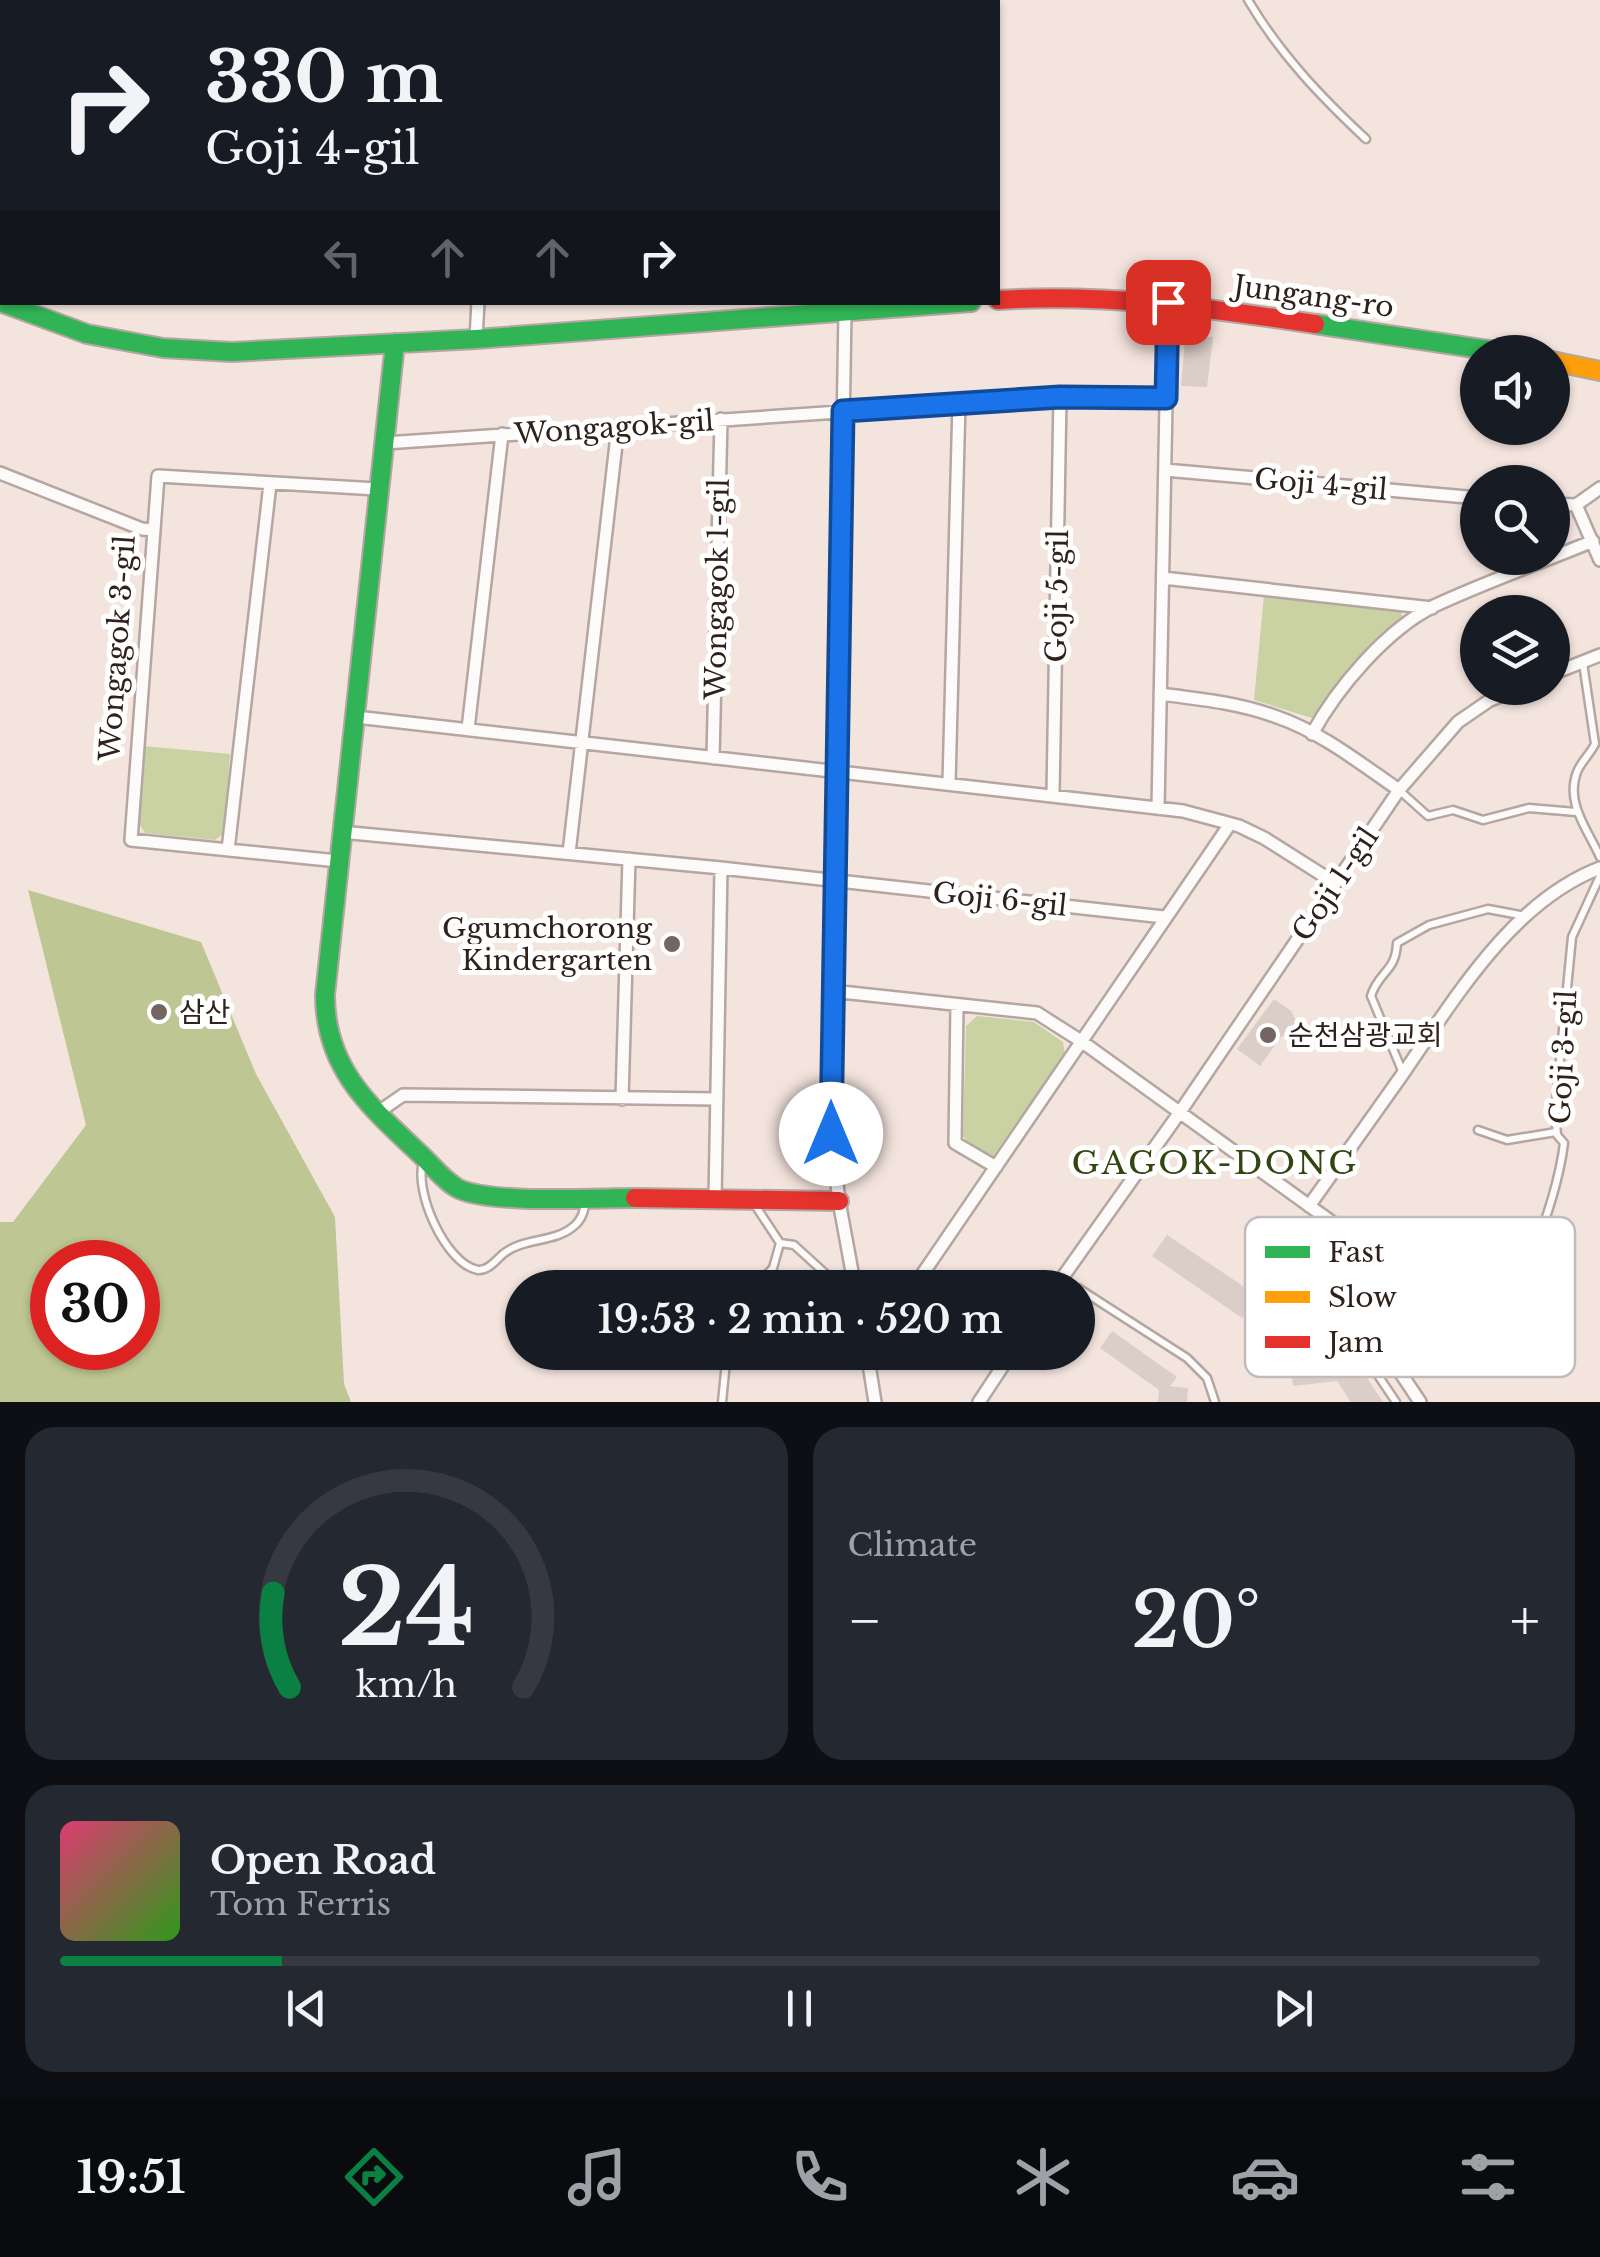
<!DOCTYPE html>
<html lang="en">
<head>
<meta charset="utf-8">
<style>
  :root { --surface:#171b24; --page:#242831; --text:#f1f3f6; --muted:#9ea1a6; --line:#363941; --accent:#0b8043 }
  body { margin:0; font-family:"Libre Baskerville","Noto Sans KR",serif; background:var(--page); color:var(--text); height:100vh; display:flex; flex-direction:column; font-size:38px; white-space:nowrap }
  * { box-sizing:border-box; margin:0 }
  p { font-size:32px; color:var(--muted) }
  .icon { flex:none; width:55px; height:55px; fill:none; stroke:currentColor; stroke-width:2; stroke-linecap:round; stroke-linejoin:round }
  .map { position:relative; height:1402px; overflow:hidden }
  .drawer { display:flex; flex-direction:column; gap:25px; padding:25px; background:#0d0f14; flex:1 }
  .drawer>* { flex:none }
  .top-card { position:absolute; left:0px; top:0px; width:1000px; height:305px; box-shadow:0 2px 8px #0004; background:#171b24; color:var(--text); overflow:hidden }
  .tools { position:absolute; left:1460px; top:335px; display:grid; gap:20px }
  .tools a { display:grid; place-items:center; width:110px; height:110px; border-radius:50%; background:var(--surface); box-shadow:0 2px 8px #0004; font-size:50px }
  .speed { position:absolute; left:30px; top:1240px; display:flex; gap:20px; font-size:50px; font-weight:700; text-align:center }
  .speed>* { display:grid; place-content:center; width:130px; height:130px; border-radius:50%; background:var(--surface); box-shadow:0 2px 8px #0004; line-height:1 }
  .speed .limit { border:15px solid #d22; background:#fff; color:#111 }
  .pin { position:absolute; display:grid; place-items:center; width:85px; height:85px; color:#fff; margin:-42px; border-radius:20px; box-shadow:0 5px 15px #0006 }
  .me { position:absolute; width:110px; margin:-55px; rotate:0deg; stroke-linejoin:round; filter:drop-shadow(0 0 8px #0008) }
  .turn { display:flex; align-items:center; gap:35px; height:210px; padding:0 40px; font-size:45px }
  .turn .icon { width:130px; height:130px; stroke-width:2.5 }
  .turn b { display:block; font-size:70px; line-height:85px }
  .lanes { display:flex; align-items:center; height:95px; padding:0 40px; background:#0003; justify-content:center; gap:50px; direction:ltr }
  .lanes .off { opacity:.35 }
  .big { font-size:75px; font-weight:600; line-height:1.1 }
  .drawer .tile { flex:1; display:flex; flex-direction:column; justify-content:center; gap:15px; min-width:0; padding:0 35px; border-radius:30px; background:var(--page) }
  .drawer .dial { align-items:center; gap:0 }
  .dial svg { height:260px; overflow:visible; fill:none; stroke:var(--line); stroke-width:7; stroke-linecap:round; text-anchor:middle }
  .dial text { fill:var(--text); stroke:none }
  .song { display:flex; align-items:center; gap:30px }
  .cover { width:120px; height:120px; border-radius:15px; background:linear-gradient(135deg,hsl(340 70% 55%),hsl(110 70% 35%)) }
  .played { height:10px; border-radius:5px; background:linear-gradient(90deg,var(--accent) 15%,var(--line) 15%) }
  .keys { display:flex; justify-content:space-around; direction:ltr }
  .heat { display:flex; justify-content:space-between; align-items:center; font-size:55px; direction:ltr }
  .drawer .tiles { flex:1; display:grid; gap:25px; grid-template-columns:1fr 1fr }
  .tile:last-child { grid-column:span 2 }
  .trip { position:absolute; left:505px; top:1270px; width:590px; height:100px; border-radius:50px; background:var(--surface); box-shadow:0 2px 8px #0004; font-weight:600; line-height:100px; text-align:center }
  .tab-bar { display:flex; height:160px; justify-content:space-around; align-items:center; background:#090b0e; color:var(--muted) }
  .tab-bar .icon { width:70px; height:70px }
  .tab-bar .active { color:var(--accent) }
  .tab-bar b { font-size:45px; color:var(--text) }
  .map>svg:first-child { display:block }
  .green { fill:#cad2a3 }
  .forest { fill:#bec693; fill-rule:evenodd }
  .building { fill:#dbcdc8 }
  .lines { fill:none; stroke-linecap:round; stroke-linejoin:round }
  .lane-casing { stroke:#b4a6a1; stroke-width:11 }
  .street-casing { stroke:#b4a6a1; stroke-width:16 }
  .fast-casing { stroke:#b4a6a1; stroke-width:22 }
  .slow-casing { stroke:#b4a6a1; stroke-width:22 }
  .jam-casing { stroke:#b4a6a1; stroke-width:22 }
  .lane { stroke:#fdfbfa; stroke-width:6 }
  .street { stroke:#fdfbfa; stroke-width:11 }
  .fast { stroke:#30b455; stroke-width:18 }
  .slow { stroke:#ff9f0a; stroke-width:18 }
  .jam { stroke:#e5322d; stroke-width:18 }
  .route-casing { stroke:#114b97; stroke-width:25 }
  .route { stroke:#1a73e8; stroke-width:18 }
  .poi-dot { fill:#746560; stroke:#fff; stroke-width:4 }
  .labels { text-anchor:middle; stroke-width:10; stroke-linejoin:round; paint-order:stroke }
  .street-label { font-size:28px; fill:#2f211c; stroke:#fff }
  .poi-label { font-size:28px; fill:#2f211c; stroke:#fff; text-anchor:start }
  .quarter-label { font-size:32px; letter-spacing:2.5px; fill:#334511; stroke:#fff }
  .key { fill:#fff; stroke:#c1bcbb; stroke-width:2.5 }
  .key-label { font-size:28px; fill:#2f211c }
</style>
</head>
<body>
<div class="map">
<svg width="1600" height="1402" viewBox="0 0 1600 1402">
  <rect width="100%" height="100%" fill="#f4e4de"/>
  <path class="green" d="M1264,595l133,11 9,16c-34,30 -69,57 -91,97l-61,-19z
    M144,746l86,8 -6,79 -9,7 -70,-7 -8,-12z
    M977,1016l57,6 29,20 2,13 -73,103 -23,-14 -6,-8 3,-110z"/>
  <path class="forest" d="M28,890l173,52 55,132 79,143 9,167 7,18h-351v-180h13l73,-97zM52,1262h86v86h-86z"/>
  <path class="building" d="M1190,336l23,1 -6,50 -26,-1 4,-46z
    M1274,999l17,12 7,13 -4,8 -13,5 -21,29 -23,-17z
    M1167,1235l85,57 -7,10 6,3 -9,13 -90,-62z
    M1112,1331l65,46 -7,9 18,2 -1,14h-29l1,-12 -59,-42z
    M1336,1349l2,15 8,-1 8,11 7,-5 22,33h-32l-14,-21 -44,5 -4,-32z"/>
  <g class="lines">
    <defs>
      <path id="lane" d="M1248,0c32,54 72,96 118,139
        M954,2l1,-2
        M1583,663l12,81c-5,10 -14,18 -18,28 -12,31 11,58 23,85
        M1400,791l28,25 25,-6 30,10 46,-12 47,4
        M1403,1073l-32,-77c7,-24 25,-24 26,-53l32,-18 59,-16 37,7
        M1478,1130l29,10 49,-8
        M424,1160c-12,28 21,104 54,110 10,1 18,-10 25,-16 21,-17 52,-11 71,-28 9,-7 11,-18 12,-28
        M753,1202l27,41
        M780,1243l14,2 33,30
        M753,1288l20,-20 7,-25
        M1078,1288l109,70 20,20 8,24
        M1523,1295v-10c15,-47 35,-93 41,-142l-7,-8 -2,-23 17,-175 28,-61
        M1365,1356l31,46
        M722,1402l5,-50"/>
      <path id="street" d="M450,0l1,2
        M845,312l-14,822 8,67 16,87
        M476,339l2,-37
        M385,443l675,-46 106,1
        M1165,470l313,28
        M0,473l142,56 12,1
        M1552,504l24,1
        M1576,505l24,55
        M1576,505l24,-17
        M1163,578l269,30
        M1552,674l48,-19
        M1160,694c40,5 79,9 117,23 44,15 84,47 122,73
        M356,717l827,94 56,15 25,12 71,45
        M468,729l34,-295
        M1312,734c25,-46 74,-104 122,-128 51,-24 106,-43 159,-65
        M713,758l8,-339
        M949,783l10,-380
        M1053,794l7,-397
        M1158,808l10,-506
        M341,832l380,36 443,49
        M228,850l42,-366
        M569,853l49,-426
        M338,861l-207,-21 27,-364 219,13
        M832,991l205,22 44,28 349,252 3,20 -39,42v8l26,39
        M957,1005l-2,138 41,24
        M622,1099l7,-240
        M377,1113l26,-18 314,4
        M715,1200l6,-332
        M1309,1206c31,-44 62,-87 93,-131 52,-75 109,-173 198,-207
        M913,1288l317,-464
        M1055,1288l125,-176 219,-322 59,-68 32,-22 31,-12
        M867,1352l8,50
        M979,1402l33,-50"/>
      <path id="fast" d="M0,302l87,32 76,14 69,4 244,-13 495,-37
        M1315,324l186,28
        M395,343l-70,652c0,73 44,111 94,158 12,11 26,29 40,36 33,15 135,9 176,9"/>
      <path id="slow" d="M1552,361l48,10"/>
      <path id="jam" d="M998,300c109,-7 209,8 317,24
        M635,1198l204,3"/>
    </defs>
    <use href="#lane" class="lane-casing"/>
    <use href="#street" class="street-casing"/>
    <use href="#fast" class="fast-casing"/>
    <use href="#slow" class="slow-casing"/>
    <use href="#jam" class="jam-casing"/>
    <use href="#lane" class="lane"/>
    <use href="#street" class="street"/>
    <use href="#fast" class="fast"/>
    <use href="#slow" class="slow"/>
    <use href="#jam" class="jam"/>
  </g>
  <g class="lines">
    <defs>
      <path id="route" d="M831,1134l12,-723 217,-14 106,1 2,-96"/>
    </defs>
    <use href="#route" class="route-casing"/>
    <use href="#route" class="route"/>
  </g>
  <g class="poi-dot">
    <circle cx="672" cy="944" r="10"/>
    <circle cx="159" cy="1012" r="10"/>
    <circle cx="1268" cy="1035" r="10"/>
  </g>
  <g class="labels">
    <g class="street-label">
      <text transform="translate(1314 296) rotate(8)" y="10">Jungang-ro</text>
      <text transform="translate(614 427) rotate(-4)" y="10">Wongagok-gil</text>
      <text transform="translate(1321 484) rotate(5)" y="10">Goji 4-gil</text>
      <text transform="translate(717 589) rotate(-89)" y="10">Wongagok 1-gil</text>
      <text transform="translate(1057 596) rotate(-89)" y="10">Goji 5-gil</text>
      <text transform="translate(117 648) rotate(-86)" y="10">Wongagok 3-gil</text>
      <text transform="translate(1335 884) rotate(-56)" y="10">Goji 1-gil</text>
      <text transform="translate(1000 899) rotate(6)" y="10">Goji 6-gil</text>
      <text transform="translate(1563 1057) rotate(-87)" y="10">Goji 3-gil</text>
    </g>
    <g class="poi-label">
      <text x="652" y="938" text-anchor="end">Ggumchorong<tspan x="652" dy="32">Kindergarten</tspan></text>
      <text x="179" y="1022">삼산</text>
      <text x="1288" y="1045">순천삼광교회</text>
    </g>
    <g class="quarter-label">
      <text x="1215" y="1174">GAGOK-DONG</text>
    </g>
  </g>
  <rect x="1245" y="1217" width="330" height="160" rx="15" class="key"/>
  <rect x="1265" y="1246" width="45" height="12" fill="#30b455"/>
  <rect x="1265" y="1291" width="45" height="12" fill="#ff9f0a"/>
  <rect x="1265" y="1336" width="45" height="12" fill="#e5322d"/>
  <g class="key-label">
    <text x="1328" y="1262">Fast</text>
    <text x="1328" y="1307">Slow</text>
    <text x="1328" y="1352">Jam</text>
  </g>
</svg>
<div class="tools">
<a><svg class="icon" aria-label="sound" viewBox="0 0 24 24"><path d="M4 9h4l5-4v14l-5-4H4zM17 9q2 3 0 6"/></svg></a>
<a><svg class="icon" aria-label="search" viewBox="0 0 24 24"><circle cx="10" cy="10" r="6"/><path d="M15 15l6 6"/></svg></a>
<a><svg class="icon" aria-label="layers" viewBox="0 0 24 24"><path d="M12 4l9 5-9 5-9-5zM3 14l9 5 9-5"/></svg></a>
</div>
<div class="speed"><div class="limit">30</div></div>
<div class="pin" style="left:1168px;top:302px;background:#d93025"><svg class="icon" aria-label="arrive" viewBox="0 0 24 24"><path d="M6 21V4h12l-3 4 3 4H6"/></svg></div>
<svg class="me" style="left:831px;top:1134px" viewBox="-20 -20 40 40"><circle r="19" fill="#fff"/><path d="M0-13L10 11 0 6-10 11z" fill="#1a73e8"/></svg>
<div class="trip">19:53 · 2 min · 520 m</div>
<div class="top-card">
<div class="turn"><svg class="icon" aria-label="right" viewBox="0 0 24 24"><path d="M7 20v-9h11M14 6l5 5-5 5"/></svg><div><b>330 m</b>Goji 4-gil</div></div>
<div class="lanes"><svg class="icon off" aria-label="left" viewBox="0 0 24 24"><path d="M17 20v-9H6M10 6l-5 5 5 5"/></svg><svg class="icon off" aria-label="ahead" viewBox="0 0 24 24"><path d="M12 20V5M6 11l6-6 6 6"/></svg><svg class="icon off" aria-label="ahead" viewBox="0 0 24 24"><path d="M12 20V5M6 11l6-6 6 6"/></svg><svg class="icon" aria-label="right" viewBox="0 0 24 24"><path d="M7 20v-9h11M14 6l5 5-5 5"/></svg></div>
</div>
</div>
<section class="drawer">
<div class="tiles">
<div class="tile dial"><svg viewBox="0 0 100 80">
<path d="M14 69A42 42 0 1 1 86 69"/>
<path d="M14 69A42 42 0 0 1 9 40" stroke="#0b8043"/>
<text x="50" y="56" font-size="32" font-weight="700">24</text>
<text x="50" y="72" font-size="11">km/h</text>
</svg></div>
<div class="tile"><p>Climate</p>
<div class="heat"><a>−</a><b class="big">20°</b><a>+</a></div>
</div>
<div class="tile">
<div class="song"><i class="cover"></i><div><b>Open Road</b><p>Tom Ferris</p></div></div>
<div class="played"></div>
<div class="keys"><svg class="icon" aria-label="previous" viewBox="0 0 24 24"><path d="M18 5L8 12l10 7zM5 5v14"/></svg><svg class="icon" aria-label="pause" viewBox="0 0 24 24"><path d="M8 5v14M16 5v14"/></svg><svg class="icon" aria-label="next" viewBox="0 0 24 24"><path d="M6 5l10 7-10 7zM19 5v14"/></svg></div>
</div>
</div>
</section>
<nav class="tab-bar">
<b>19:51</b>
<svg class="icon active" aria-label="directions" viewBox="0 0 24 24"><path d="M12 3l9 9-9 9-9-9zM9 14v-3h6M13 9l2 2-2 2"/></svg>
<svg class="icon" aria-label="music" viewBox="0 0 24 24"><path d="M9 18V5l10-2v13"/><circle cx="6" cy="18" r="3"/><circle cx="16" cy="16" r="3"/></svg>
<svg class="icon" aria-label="phone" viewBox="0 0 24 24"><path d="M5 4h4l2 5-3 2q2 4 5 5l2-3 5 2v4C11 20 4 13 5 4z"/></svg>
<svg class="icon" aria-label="climate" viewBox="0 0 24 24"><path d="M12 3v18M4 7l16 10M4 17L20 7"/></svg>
<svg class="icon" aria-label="car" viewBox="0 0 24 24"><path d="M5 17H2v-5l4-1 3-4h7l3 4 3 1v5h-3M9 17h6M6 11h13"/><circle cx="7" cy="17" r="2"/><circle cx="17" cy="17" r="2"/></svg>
<svg class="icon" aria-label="filters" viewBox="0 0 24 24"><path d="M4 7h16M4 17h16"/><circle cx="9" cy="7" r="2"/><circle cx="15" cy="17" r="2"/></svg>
</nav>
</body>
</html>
